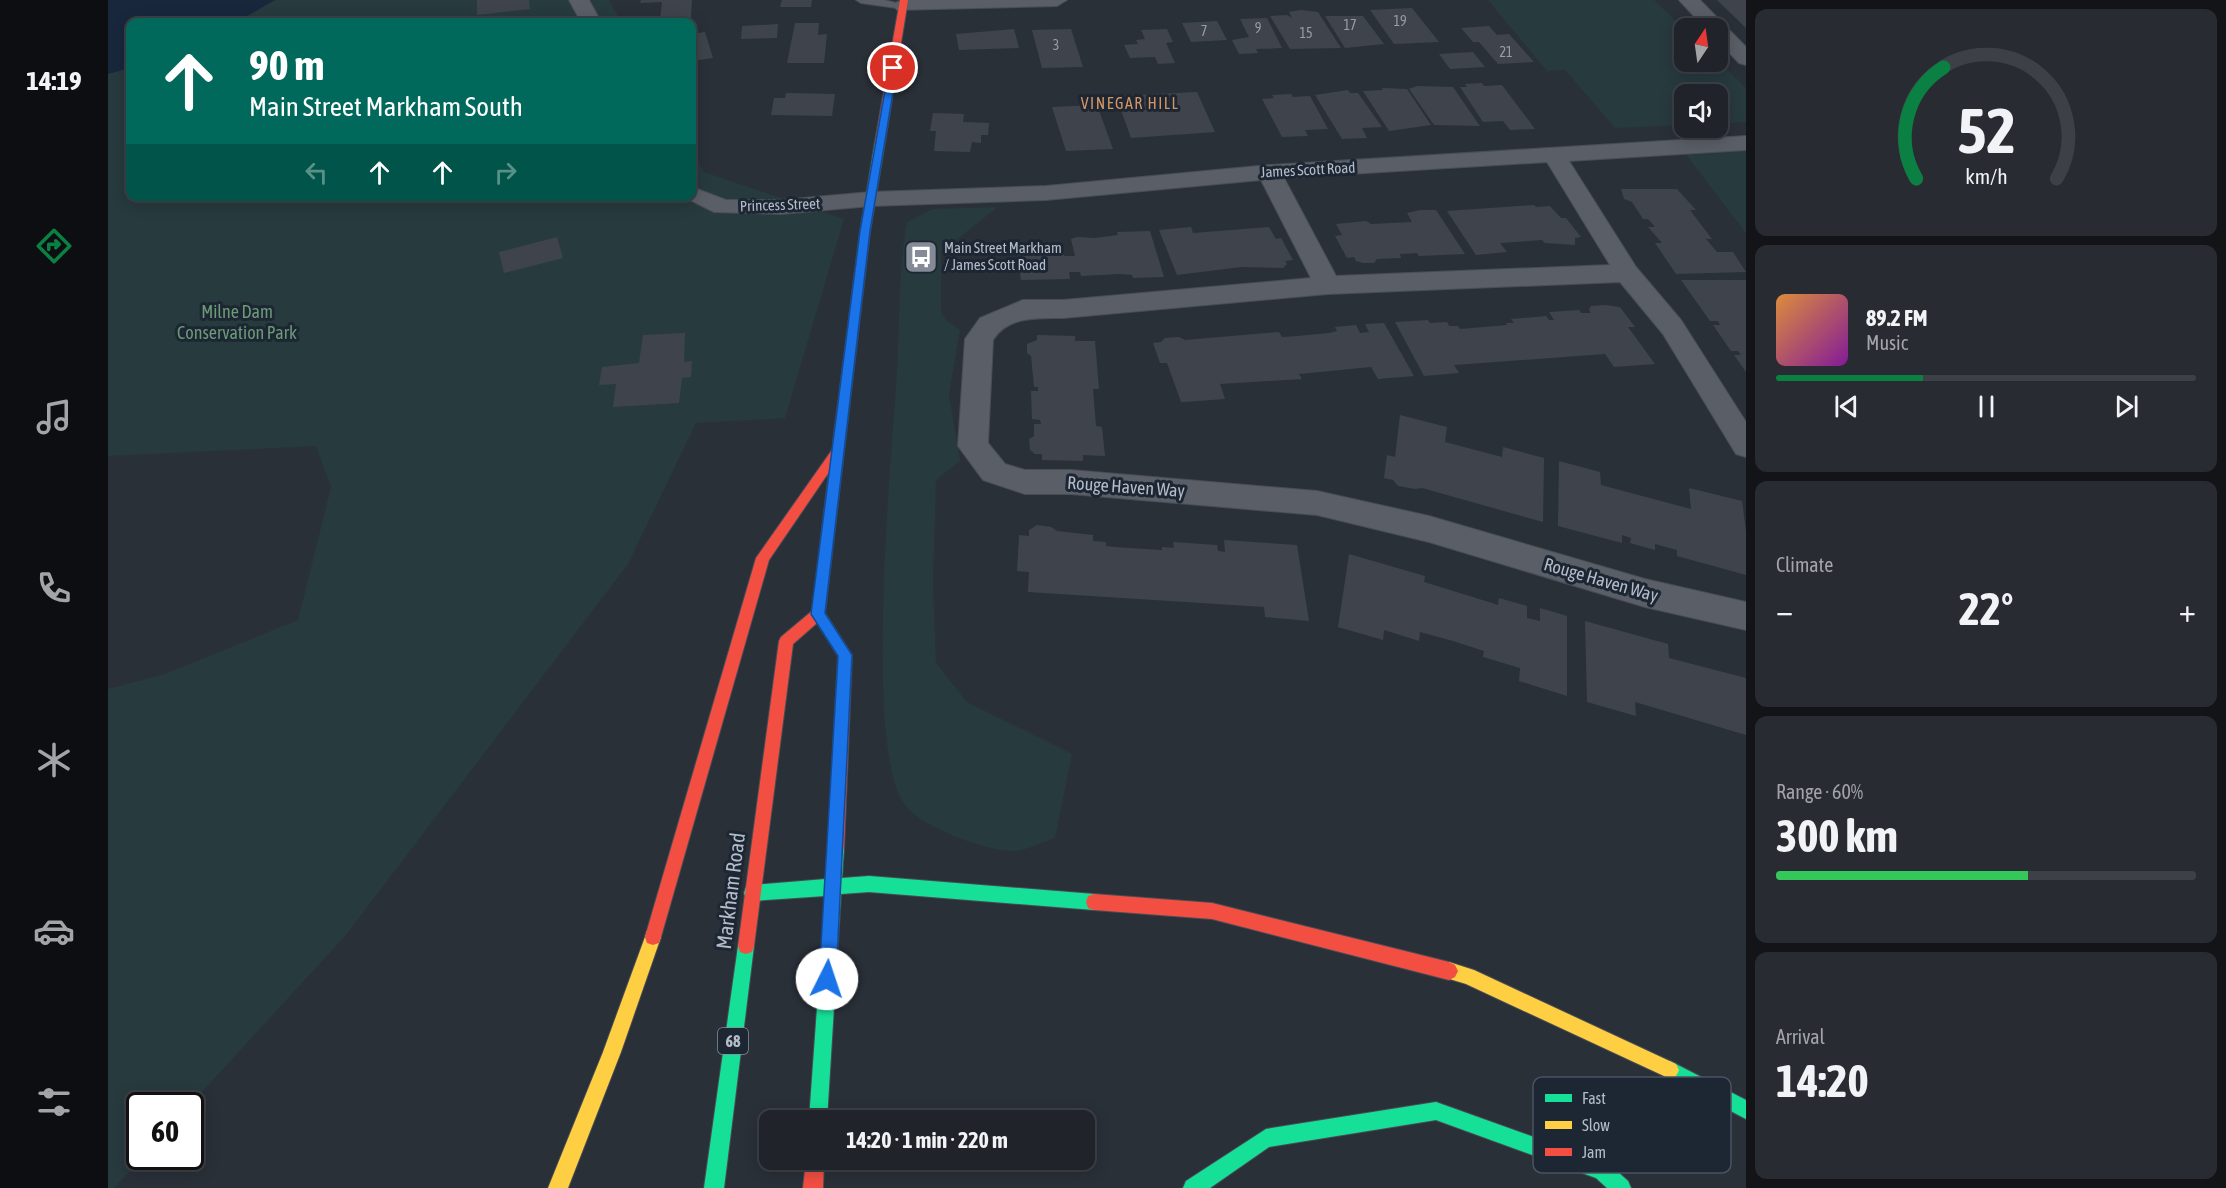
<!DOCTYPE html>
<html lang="en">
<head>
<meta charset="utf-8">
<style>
  :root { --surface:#20242a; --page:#282c32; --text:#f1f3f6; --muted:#a2a4a8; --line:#3d4147; --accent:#0b8043 }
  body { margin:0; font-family:"Asap Condensed",sans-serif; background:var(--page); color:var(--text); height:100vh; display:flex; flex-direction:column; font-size:22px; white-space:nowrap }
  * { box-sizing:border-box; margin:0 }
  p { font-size:20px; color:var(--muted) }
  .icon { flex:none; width:33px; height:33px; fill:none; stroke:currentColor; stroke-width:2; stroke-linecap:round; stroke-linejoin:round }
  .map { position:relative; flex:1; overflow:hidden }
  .panel { display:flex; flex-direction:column; gap:9px; padding:9px; background:#121417; width:480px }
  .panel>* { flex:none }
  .hud { position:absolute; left:18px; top:18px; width:570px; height:183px; border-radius:12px; box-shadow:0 3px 15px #0003,0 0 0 2px var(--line); background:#00695c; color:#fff; overflow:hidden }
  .needle { width:39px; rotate:13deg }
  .controls { position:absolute; left:1566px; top:18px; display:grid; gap:12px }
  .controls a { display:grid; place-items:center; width:54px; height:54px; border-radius:12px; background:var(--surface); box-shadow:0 3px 15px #0003,0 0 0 2px var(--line); font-size:30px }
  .speed { position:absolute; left:18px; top:1092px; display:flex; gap:12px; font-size:30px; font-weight:700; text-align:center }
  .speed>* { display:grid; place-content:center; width:78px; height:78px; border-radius:50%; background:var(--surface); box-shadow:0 3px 15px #0003,0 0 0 2px var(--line); line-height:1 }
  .speed .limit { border:3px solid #111; border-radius:9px; background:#fff; color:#111 }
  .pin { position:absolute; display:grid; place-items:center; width:51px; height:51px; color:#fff; margin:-26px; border:3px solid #fff; border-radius:50%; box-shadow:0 2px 6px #0007 }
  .me { position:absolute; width:66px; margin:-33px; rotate:4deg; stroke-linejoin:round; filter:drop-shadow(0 0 4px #0008) }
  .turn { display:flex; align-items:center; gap:21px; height:126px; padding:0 24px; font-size:27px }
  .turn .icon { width:78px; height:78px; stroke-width:2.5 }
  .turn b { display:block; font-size:42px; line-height:51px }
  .lanes { display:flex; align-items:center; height:57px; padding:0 24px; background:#0003; justify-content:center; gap:30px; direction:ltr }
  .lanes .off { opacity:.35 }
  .big { font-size:45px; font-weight:700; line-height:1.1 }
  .panel .tile { flex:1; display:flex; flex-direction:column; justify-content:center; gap:9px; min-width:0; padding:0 21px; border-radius:12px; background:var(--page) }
  .panel .dial { align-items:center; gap:0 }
  .dial svg { height:156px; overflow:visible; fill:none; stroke:var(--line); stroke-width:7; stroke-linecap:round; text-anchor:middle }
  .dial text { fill:var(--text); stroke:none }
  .song { display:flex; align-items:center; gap:18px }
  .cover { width:72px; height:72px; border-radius:9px; background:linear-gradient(135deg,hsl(30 70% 55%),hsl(290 70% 35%)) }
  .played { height:6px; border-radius:3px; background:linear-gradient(90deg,var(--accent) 35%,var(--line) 35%) }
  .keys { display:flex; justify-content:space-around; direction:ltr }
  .heat { display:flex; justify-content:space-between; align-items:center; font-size:33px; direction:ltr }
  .charge { height:9px; border-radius:4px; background:linear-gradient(90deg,#34c759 60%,var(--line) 0) }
  .trip { position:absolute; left:651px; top:1110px; width:336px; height:60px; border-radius:12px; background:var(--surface); box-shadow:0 3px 15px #0003,0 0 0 2px var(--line); font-weight:700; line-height:60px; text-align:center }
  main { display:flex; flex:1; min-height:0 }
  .menu { display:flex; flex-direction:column; width:108px; justify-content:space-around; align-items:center; background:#0d0e11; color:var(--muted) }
  .menu .icon { width:42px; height:42px }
  .menu .selected { color:var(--accent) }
  .menu b { font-size:27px; color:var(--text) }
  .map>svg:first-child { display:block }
  .green { fill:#273a3e }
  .water { fill:#19273c }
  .building { fill:#3f444c }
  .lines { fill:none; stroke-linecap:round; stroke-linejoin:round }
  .lane-casing { stroke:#484c55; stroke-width:2 }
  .street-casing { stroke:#484c55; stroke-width:2 }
  .fast-casing { stroke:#484c55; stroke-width:2 }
  .slow-casing { stroke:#484c55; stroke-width:2 }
  .jam-casing { stroke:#484c55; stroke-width:2 }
  .lane { fill:#5a5e66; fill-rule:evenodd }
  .street { fill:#5a5e66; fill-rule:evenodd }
  .fast { fill:#16e098; fill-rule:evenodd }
  .slow { fill:#ffcf43; fill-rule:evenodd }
  .jam { fill:#f24e42; fill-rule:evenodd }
  .route { fill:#1a73e8; stroke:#114b97; stroke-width:1.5 }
  .labels { text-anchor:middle; stroke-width:6; stroke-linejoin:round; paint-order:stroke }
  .far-number-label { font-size:14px; fill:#979eaa }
  .far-street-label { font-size:15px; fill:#b4bcc9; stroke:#1d2633 }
  .far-poi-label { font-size:15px; fill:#b4bcc9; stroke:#1d2633; text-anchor:start }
  .far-neighbourhood-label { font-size:16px; letter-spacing:1.5px; fill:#d59563; stroke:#1d2633 }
  .shield { fill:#1d2633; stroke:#878f9c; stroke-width:1.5 }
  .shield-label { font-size:16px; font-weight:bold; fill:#b4bcc9 }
  .park-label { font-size:18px; fill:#6b9a76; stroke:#1d2633 }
  .street-label { font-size:18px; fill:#b4bcc9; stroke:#1d2633 }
  .near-street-label { font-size:21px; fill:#b4bcc9; stroke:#1d2633 }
  .key { fill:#1d2633; stroke:#4a5360; stroke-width:1.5 }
  .key-label { font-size:16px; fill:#b4bcc9 }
</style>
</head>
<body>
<main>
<nav class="menu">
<b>14:19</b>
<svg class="icon selected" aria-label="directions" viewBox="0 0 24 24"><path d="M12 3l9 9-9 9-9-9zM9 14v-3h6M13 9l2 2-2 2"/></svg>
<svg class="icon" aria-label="music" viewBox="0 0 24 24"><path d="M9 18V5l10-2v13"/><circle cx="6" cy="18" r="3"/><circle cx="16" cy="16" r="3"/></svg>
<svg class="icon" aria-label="phone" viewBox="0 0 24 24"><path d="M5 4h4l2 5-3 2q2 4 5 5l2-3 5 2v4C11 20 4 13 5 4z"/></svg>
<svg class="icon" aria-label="climate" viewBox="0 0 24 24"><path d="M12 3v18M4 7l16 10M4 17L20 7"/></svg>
<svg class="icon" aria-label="car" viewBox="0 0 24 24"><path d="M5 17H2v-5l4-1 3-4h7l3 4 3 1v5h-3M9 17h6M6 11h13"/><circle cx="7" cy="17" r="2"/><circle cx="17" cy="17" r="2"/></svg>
<svg class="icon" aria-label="filters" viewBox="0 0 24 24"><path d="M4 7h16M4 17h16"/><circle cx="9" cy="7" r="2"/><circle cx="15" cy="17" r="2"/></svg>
</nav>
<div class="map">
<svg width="1638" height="1188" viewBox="0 0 1638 1188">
  <rect width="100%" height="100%" fill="#2a3038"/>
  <path class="green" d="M0,0h501l12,22h-491v174h562v-47l12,23 140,47 -59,199 -89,5 -68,141 -282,371 -156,170 -50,1v50l3,1 -29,31h-6v-499l57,-15 133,-54 33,-133 -15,-41 -208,10z
    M1380,0h166l30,29v33l34,-1 28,27v34l-28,2v-30h-34v31l-69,3 -50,-58 -18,1z
    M1638,143v90l-65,-85z
    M890,207l-57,45v59l4,8 15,11 -11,64 11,67 -24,19 -3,104 3,79 31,39 105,52 -17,84c-13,4 -31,14 -44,13 -27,-1 -90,-24 -106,-46 -42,-55 -13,-353 -8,-433 3,-49 1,-102 10,-150l26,-13z"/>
  <path class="water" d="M0,0h167l-38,22h-107v46l-22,6z"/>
  <path class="building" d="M369,0h52l1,9 -53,6z
    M533,0h51l-1,18 -31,2 2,-18 -22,1z
    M674,0h30l-1,7h-31z
    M1609,0h29v28z
    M1304,8l27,34 -45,2 -24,-34z
    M1193,10l17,2 23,36 -51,1 -20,-33 17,-1 5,3 -3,-6z
    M1217,16h38l21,28 -39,4z
    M1159,18l15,30 -26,1 2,4 -19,1 -7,-14 17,-3 -9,-18z
    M1109,21l10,19 -36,2 -9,-19z
    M687,23h24l-1,12 9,-1 -3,29h-37z
    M670,24l-1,14 -36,1 1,-13z
    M1381,26l8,9 12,-1 25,28 -36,2 -19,-22h-6l-12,-14z
    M906,29l5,19 -60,2 -3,-16z
    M963,29l12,38 -41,1 -10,-38z
    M1059,29l6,13 -7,1 9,20 -17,1 -3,-7 -25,1 -6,-13 14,-1 -2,-4 9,-1 -4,-9z
    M597,32l8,26 -21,3v-27z
    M1365,52l12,15 -35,2 -11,-15z
    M1374,83l2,3 18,-1 33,44 -25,1 -7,-9 -20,1 -23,-35h7l-2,-3z
    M1309,86l36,1 27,39 -46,-1 -25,-36z
    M1274,88l25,1 24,36 -42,6 -26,-40 20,-1z
    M1240,90l2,3h8l24,34 -20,1 5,10 -25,1 -27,-44z
    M1089,92l18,40 -84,6 -15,-42z
    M678,93l49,1 -3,22 -61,-1 3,-17h11z
    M1183,94l2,3 17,-1 18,33 -23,1 3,6 -26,1 -20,-38 12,-1 -2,-3z
    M989,105l16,44 -47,2 -14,-44z
    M825,113l31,1 -1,8 26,1 -1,12h-7v8l-9,-1 -2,10 -36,-1 2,-20h-6z
    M1513,189h56l19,21h-6l22,29h-6l11,13h16l13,20 -70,2 -21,-31h7l-14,-16h7l-7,-8h-5l-11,-17 -8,-3z
    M1426,205l2,2 14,-1 11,12h5l15,19 -6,1v7l-30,-2 -3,-3 -42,3 7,9 -31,3 -29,-44z
    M1312,210h16l29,44 -46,2 -2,-3 -17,1 1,4 -24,1 -3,4h-11l-7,-2 -2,-4 -7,1 -12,-22 7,-1 -6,-11 30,-3 5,3 41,-2 -5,-9z
    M1083,227l2,6 76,-6 7,12 5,-1 12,22 -8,1 2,3 -4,4 -42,-1 -64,8 -18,-45z
    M1042,231l14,46 -31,1 -1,-3 -13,-1 -38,2 -1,-4h-11l1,7 -49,1 -5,-28 3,-2 43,-2 2,8h11l-4,-17 6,-2 18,1 23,-3 -1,-3z
    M449,237l6,21 -59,15 -5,-21z
    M1573,280h65v92l-12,-17h7l-3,-4h-7l-18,-26h7l-2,-4h-8z
    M1497,305l15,2 15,20h-7l27,37 -41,3 -9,-13 -151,11 5,8 -35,3 -29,-54 33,-2 2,3 17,-1 2,4h9l2,3 47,-4 -1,-2h8l-3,-4 35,-3 3,4h5l-5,-8 30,-2 2,3h10l-2,-3 2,-4z
    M1276,323l30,53 -36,3 -7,-12 -72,7 3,5 -82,5 5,15 -41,3h-3l-14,-39h-7l-7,-20 8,-1 4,-4 14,-1 6,3 94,-8 3,5 15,-1 32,-3 8,-2 -2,-4 21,-2 4,8 9,-1 -4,-8z
    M577,333l-1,29 8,-1 -1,16 -9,1 -3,25 -66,4 3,-23 -17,1 3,-18 37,-4 4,-28z
    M929,335l38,1v5h20l4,48h-6l3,37 6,1 3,29 -22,-1v6l-41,-1v-6h-7l-5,-4 -1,-11 5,-3v-12h7l-1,-4 -8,-1 -1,-28h7v-4h-4l-3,-31 -4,-3v-9l10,-4z
    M1292,415l47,12 -2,15 57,15 1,-10 41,11 -1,64 -121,-34 -7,1 -17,-3 -5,-6 -9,-2 3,-23 8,2z
    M1451,461l41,11 1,13 90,24 -2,-21 53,13 4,30v44l-69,-19v-6l-22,-6v6l-25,-7 1,-5 -9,-3v8l-64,-17z
    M929,525l14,2 6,4 36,4v6l13,1v4l8,1 48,3v-3l12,1 -1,-6 44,3 1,6 7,1 -1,-12 73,5 12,76 -44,-4 -1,-10 -236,-15 1,-20 -12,-1 2,-36 10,1v-6z
    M1241,554l76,22 -1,6 68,21 6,2 1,-7 28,8v12l13,3v-13l27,8v80l-48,-15 1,-13 -37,-11 1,-6 -31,-10 -33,-9 -1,9 -35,-11 -1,10 -45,-13z
    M1477,621l83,23 1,14 77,20v57l-111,-33 1,14 -49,-14z"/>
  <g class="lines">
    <defs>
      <path id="lane" d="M748,0h28l25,6 -5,3 -43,-6z"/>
      <path id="street" d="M461,0h20l12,22h-20z
        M796,0h163l-10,6 -160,4 -3,-4 3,-4z
        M1571,0h21l46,47v18l-7,-2 -21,-22v-13h-13z
        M1638,136v14l-177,11 67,106 45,53 65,102v35l-10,-3 -73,-120 -43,-52 -292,12 -265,24c-25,0 -55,-2 -70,22l-5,103 17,21 20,6h46l246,21 112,25 216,63 101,23v28l-101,-23 -216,-65 -112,-27 -246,-21h-46l-42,-14 -25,-34 7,-107 15,-21 43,-18h40l248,-22 -50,-98 -215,20 -175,6 -90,8 -67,-2 -32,-16h10v-9l34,13h55l90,-8 175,-6 223,-21zM1439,162l63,103 -274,11 -52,-98z"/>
      <path id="fast" d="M772,139l5,3 -15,90 -25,211 -6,5 -6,-5 27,-211 15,-90z
        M728,840l6,2 2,6 -2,30 27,-2 225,18 6,2 2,6 -2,6 -6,2 -225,-18 -28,2 -14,226h-18l16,-224 -73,5 -6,-2 -2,-6 2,-6 6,-2 74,-6 4,-37z
        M638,938l6,2 2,6 -30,242h-20l34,-242 2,-6z
        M1562,1061l76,39v19l-82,-43 -3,-6 3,-6z
        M1328,1102l173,62 19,17 3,7h-24l-11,-10 -160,-58 -167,27 -59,41h-27l3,-7 80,-52z"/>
      <path id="slow" d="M545,929l6,2 2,6 -40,115 -53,136h-20l55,-136 42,-115 2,-6z
        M1341,962l25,8 202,94 3,6 -3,6 -6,3 -6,-3 -198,-92 -23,-7 -3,-6 3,-6z"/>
      <path id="jam" d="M792,0h8l-23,142 -5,3 -5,-3z
        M731,438l6,5 -20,170 27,42 -8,193 -2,6 -6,2 -6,-2 -2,-6 10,-192 -21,-33 -24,21 -39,302 -2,6 -6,2 -6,-2 -2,-6 41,-305 2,-4 31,-26 17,-139 -60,88 -108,377 -2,6 -6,2 -6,-2 -2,-6 111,-379 76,-108 3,-10z
        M986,894l118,9 237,59 6,3 3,6 -3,6 -6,3 -237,-61 -118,-9 -6,-2 -2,-6 2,-6z
        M698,1160h18l-1,28h-20z"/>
    </defs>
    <use href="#lane" class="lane-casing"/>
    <use href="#street" class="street-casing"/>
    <use href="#fast" class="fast-casing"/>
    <use href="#slow" class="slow-casing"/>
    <use href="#jam" class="jam-casing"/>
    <use href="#lane" class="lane"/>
    <use href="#street" class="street"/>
    <use href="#fast" class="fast"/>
    <use href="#slow" class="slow"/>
    <use href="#jam" class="jam"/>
  </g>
  <path class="route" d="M785,65l4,3 -27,163 -45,382 27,42 -16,324 -3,6 -6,3 -6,-3 -2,-6 19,-323 -27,-42 49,-383 29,-163z"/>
  <defs>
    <symbol id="bus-square" viewBox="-11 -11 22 22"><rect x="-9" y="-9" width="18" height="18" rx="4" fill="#848b96" stroke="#1d2633"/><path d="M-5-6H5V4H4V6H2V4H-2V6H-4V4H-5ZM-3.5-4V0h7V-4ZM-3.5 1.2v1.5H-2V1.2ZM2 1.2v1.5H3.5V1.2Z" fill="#fff"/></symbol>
  </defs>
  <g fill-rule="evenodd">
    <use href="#bus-square" x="794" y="238" width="38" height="38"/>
  </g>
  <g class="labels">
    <g class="far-number-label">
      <text x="1292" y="26">19</text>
      <text x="1242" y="30">17</text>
      <text x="1150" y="33">9</text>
      <text x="1096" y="36">7</text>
      <text x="1198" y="38">15</text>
      <text x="948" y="50">3</text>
      <text x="1398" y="57">21</text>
    </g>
    <g class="far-street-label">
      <text transform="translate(1200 170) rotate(-3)" y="5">James Scott Road</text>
      <text transform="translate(672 205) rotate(-2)" y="5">Princess Street</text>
    </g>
    <g class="far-poi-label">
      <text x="836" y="253">Main Street Markham<tspan x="836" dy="17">/ James Scott Road</tspan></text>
    </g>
    <g class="far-neighbourhood-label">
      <text x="1022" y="109">VINEGAR HILL</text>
    </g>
    <rect class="shield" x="610" y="1028" width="30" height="26" rx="4.5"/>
    <g class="shield-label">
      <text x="625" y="1047">68</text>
    </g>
    <g class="park-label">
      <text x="129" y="318">Milne Dam<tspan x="129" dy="21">Conservation Park</tspan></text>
    </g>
    <g class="street-label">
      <text transform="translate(1018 487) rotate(4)" y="6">Rouge Haven Way</text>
      <text transform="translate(1493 580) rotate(16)" y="6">Rouge Haven Way</text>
    </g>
    <g class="near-street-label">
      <text transform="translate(623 891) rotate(-83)" y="7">Markham Road</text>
    </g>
  </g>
  <rect x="1425" y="1077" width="198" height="96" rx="9" class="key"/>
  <rect x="1437" y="1094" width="27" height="8" fill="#16e098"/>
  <rect x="1437" y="1121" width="27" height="8" fill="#ffcf43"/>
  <rect x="1437" y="1148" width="27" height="8" fill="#f24e42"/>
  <g class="key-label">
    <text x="1474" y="1104">Fast</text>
    <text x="1474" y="1131">Slow</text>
    <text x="1474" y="1158">Jam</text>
  </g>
</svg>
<div class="controls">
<a><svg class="needle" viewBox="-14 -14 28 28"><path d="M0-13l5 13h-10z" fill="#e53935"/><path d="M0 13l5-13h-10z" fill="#a2a4a8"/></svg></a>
<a><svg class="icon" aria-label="sound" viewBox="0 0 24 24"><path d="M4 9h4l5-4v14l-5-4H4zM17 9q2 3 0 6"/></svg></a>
</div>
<div class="speed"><div class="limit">60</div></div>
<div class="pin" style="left:785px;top:68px;background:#d93025"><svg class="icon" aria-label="arrive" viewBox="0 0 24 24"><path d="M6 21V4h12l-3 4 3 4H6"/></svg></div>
<svg class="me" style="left:719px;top:979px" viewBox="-20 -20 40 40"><circle r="19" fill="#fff"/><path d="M0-13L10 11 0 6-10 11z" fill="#1a73e8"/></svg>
<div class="trip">14:20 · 1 min · 220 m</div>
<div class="hud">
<div class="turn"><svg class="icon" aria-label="ahead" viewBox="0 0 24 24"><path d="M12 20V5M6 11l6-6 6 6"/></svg><div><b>90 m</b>Main Street Markham South</div></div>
<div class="lanes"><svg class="icon off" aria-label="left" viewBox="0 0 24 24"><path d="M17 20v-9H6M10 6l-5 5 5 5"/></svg><svg class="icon" aria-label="ahead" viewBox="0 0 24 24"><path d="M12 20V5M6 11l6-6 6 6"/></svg><svg class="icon" aria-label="ahead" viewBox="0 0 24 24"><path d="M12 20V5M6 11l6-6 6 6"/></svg><svg class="icon off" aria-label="right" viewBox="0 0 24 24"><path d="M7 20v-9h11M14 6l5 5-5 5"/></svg></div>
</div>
</div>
<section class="panel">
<div class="tile dial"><svg viewBox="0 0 100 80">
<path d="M14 69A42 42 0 1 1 86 69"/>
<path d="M14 69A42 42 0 0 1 28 12" stroke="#0b8043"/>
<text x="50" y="56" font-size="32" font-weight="700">52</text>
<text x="50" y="72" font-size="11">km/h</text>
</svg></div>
<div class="tile">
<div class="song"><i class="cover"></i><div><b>89.2 FM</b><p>Music</p></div></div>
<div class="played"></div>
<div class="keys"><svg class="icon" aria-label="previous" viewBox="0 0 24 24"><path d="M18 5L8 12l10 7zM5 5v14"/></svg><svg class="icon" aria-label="pause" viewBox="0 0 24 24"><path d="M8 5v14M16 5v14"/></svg><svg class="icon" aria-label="next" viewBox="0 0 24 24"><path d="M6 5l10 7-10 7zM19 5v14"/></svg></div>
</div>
<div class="tile"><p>Climate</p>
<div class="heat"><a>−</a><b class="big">22°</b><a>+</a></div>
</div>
<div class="tile"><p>Range · 60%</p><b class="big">300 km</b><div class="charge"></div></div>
<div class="tile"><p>Arrival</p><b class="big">14:20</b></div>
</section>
</main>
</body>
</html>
